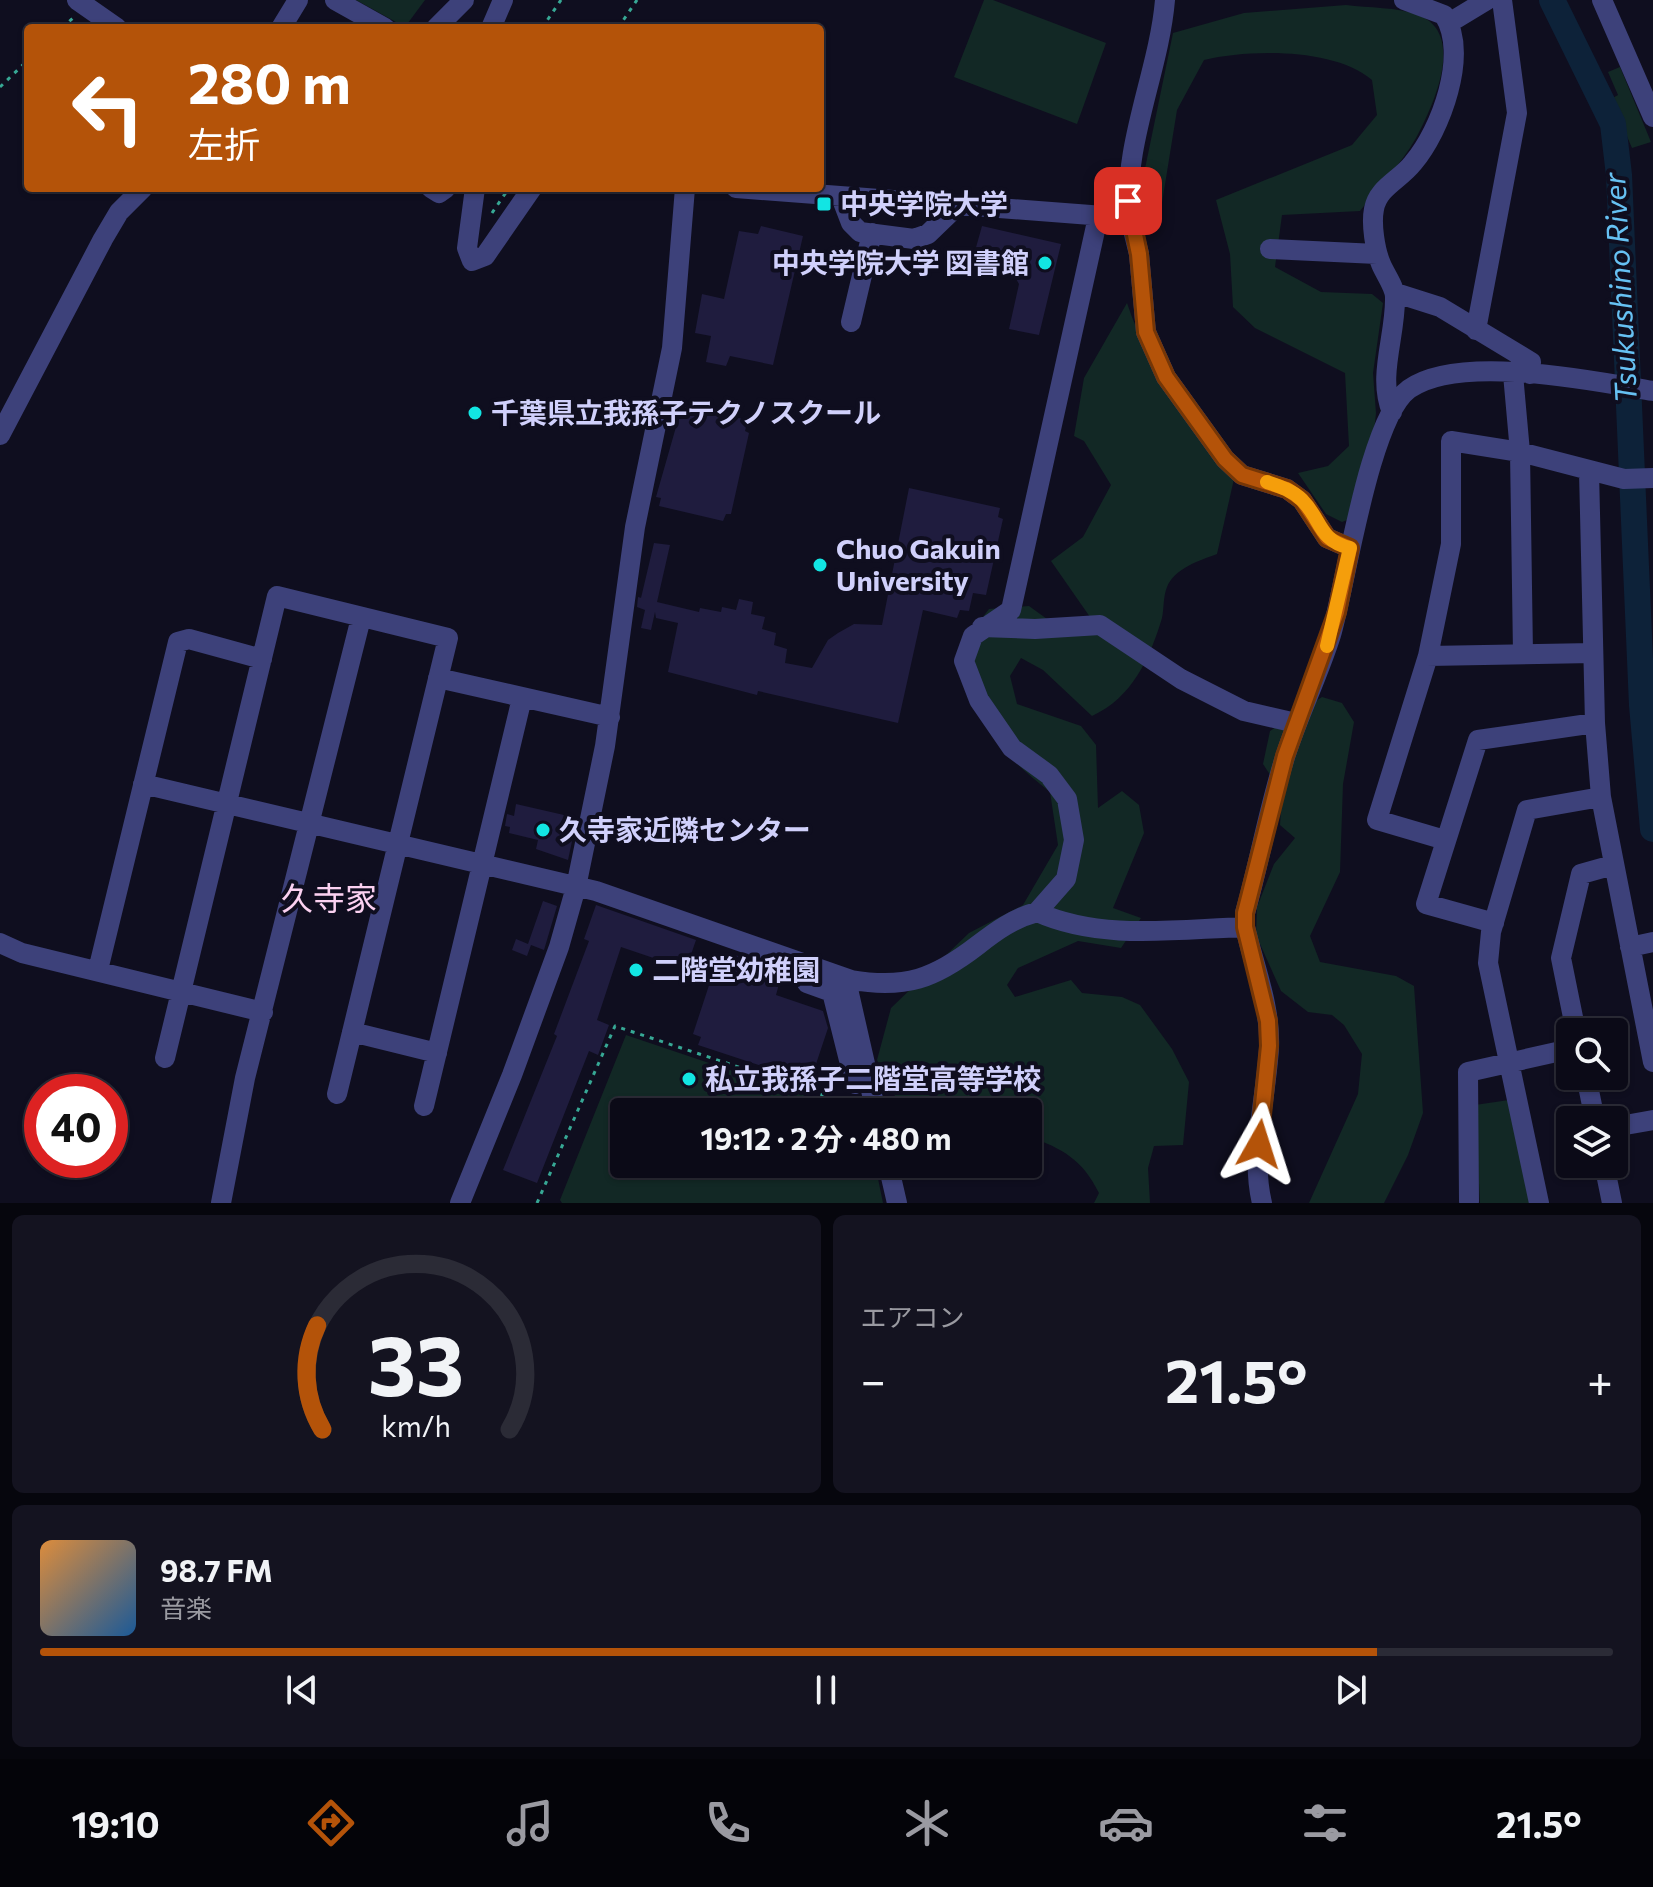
<!DOCTYPE html>
<html lang="ja">
<head>
<meta charset="utf-8">
<style>
  :root { --surface:#0b0a17; --page:#141320; --text:#f1f3f6; --muted:#9a9aa1; --line:#2b2b36; --accent:#b45309 }
  body { margin:0; font-family:Commissioner,"Noto Sans JP",sans-serif; background:var(--page); color:var(--text); height:100vh; display:flex; flex-direction:column; font-size:30px; white-space:nowrap }
  * { box-sizing:border-box; margin:0 }
  p { font-size:26px; color:var(--muted) }
  .icon { flex:none; width:44px; height:44px; fill:none; stroke:currentColor; stroke-width:2; stroke-linecap:round; stroke-linejoin:round }
  .map { position:relative; height:1203px; overflow:hidden }
  .side { display:flex; flex-direction:column; gap:12px; padding:12px; background:#06060d; flex:1 }
  .side>* { flex:none }
  .top-card { position:absolute; left:24px; top:24px; width:800px; height:168px; border-radius:8px; box-shadow:0 2px 6px #0004,0 0 0 2px var(--line); background:#b45309; color:#fff; overflow:hidden }
  .tools { position:absolute; left:1556px; top:1018px; display:grid; gap:16px }
  .tools a { display:grid; place-items:center; width:72px; height:72px; border-radius:8px; background:var(--surface); box-shadow:0 2px 6px #0004,0 0 0 2px var(--line); font-size:40px }
  .speed { position:absolute; left:24px; top:1074px; display:flex; gap:16px; font-size:40px; font-weight:700; text-align:center }
  .speed>* { display:grid; place-content:center; width:104px; height:104px; border-radius:50%; background:var(--surface); box-shadow:0 2px 6px #0004,0 0 0 2px var(--line); line-height:1 }
  .speed .limit { border:12px solid #d22; background:#fff; color:#111 }
  .pin { position:absolute; display:grid; place-items:center; width:68px; height:68px; color:#fff; margin:-34px; border-radius:16px; box-shadow:0 4px 12px #0006 }
  .me { position:absolute; width:88px; margin:-44px; rotate:6deg; stroke-linejoin:round; filter:drop-shadow(0 0 6px #0008) }
  .turn { display:flex; align-items:center; gap:28px; height:168px; padding:0 32px; font-size:36px }
  .turn .icon { width:104px; height:104px; stroke-width:2.5 }
  .turn b { display:block; font-size:56px; line-height:68px }
  .big { font-size:60px; font-weight:700; line-height:1.1 }
  .side .card { flex:1; display:flex; flex-direction:column; justify-content:center; gap:12px; min-width:0; padding:0 28px; border-radius:12px; background:var(--page) }
  .side .dial { align-items:center; gap:0 }
  .dial svg { height:208px; overflow:visible; fill:none; stroke:var(--line); stroke-width:7; stroke-linecap:round; text-anchor:middle }
  .dial text { fill:var(--text); stroke:none }
  .song { display:flex; align-items:center; gap:24px }
  .cover { width:96px; height:96px; border-radius:12px; background:linear-gradient(135deg,hsl(30 70% 55%),hsl(210 70% 35%)) }
  .played { height:8px; border-radius:4px; background:linear-gradient(90deg,var(--accent) 85%,var(--line) 85%) }
  .keys { display:flex; justify-content:space-around; direction:ltr }
  .heat { display:flex; justify-content:space-between; align-items:center; font-size:44px; direction:ltr }
  .side .tiles { flex:1; display:grid; gap:12px; grid-template-columns:1fr 1fr }
  .card:last-child { grid-column:span 2 }
  .trip { position:absolute; left:610px; top:1098px; width:432px; height:80px; border-radius:8px; background:var(--surface); box-shadow:0 2px 6px #0004,0 0 0 2px var(--line); font-weight:700; line-height:80px; text-align:center }
  .tabs { display:flex; height:128px; justify-content:space-around; align-items:center; background:#040409; color:var(--muted) }
  .tabs .icon { width:56px; height:56px }
  .tabs .on { color:var(--accent) }
  .tabs b { font-size:36px; color:var(--text) }
  .map>svg:first-child { display:block }
  .green { fill:#122825 }
  .lines { fill:none; stroke-linecap:round; stroke-linejoin:round }
  .river { stroke:#0d2239; stroke-width:26 }
  .building { fill:#1f1c3e }
  .path { stroke:#37a895; stroke-width:3; stroke-dasharray:4 6; stroke-linecap:butt }
  .minor { stroke:#3d417a; stroke-width:20 }
  .route-casing { stroke:#753606; stroke-width:20 }
  .route { stroke:#b45309; stroke-width:14 }
  .slow { stroke:#f59e0b; stroke-width:14 }
  .poi-dot { fill:#12e5e3; stroke:#0f0e1f; stroke-width:3 }
  .labels { text-anchor:middle; stroke-width:8; stroke-linejoin:round; paint-order:stroke }
  .poi-label { font-size:28px; font-weight:bold; fill:#d0d0fb; stroke:#0f0e1f; text-anchor:start }
  .water-label { font-size:30px; font-style:italic; fill:#66c1f3; stroke:#0f0e1f }
  .quarter-label { font-size:32px; fill:#fbd1f1; stroke:#0f0e1f }
</style>
</head>
<body>
<div class="map">
<svg width="1653" height="1203" viewBox="0 0 1653 1203">
  <rect width="100%" height="100%" fill="#0f0e1f"/>
  <path class="green" d="M356,0h69l-20,27z
    M984,0h9l113,43 -29,81 -123,-47z
    M1346,5c22,3 52,2 72,10 49,18 15,91 -2,123 -15,26 -38,50 -56,73l-78,4 -7,52 46,25 51,2 11,9 -10,70 3,40 -3,28 -21,77 -10,4 -16,-8 -28,-41 30,-7 21,-20 -4,-73 -90,-45 -22,-21 -3,-53 -14,-54 136,-55 25,-30 -5,-35c-37,-32 -122,-31 -168,-20l-27,50 -16,99 -8,4 -12,-25 32,-155 71,-20z
    M1620,67l31,75 -19,6 -21,-49 7,-4 -10,-23z
    M1127,303c23,69 62,120 107,176l-17,75c-17,6 -43,15 -50,33 -4,10 -3,21 -5,31 -12,40 -30,80 -70,98l-49,-46 -22,-12 -11,18 7,28 64,22 15,19 2,63 24,-17 17,14 5,28 -31,75 28,10 -20,30 -43,-7 -60,27 -11,17 8,12 56,-17 11,13 40,4 18,8 32,44 17,33 -6,63 -29,1 -6,22 2,35h-56l5,-10c-17,-34 -36,-44 -71,-57v-24h-121l-9,-10 -21,-42 14,-52 78,-75 54,-28 35,-60 -8,-53c-52,-41 -80,-74 -93,-141l32,-42 40,-3 18,13 43,-2 -39,-56 32,-24 28,-52 -27,-44 -10,-5 10,-58z
    M1322,697l20,6 12,19 -11,62 -3,88 -30,64 10,26 76,14 18,10 9,127 -15,42 -24,48h-75l49,-109 4,-40 -18,-29 -12,-10 -24,-3 -27,-21 -25,-56 1,-28 17,-43 21,-26 -15,-13 2,-32 -19,-29 7,-33z
    M626,1035l228,77h-230v52h251l8,39h-321l-2,-3z
    M1509,1100l23,103h-52l-5,-98z"/>
  <g class="lines">
    <path class="river" d="M1552,0l61,124 6,51 23,530 11,124"/>
  </g>
  <path class="building" d="M761,226l42,10 -30,129 -43,-9 -4,10 -20,-4 5,-26 -16,-3 7,-39 22,5 15,-68 19,3z
    M982,226l79,18 -22,91 -30,-6 10,-45 -15,-26 -29,-7z
    M682,406l66,14 -3,11 4,2 -18,81h-5l-3,7 -64,-15 2,-8 -5,-1z
    M909,488l91,20 -2,9 5,2 -17,76 -13,-2 -4,18 -9,-1 -3,8 -34,-8 -25,113 -140,-32 -1,4 -89,-23 10,-49 -22,-5 -1,-6 -4,18 -10,-2 4,-18 -8,-3 1,-10 7,2 -4,-1 13,-55 16,2 -13,57 42,10 1,-4 21,4 1,-5 14,3 3,-11 14,3 -2,12 14,3 -3,12 14,4 -2,12 13,4 -2,14 27,5 16,-28 10,-7 16,-9 28,1z
    M516,804l61,14 -9,42 -32,-11 2,-9 -29,-7 1,-6 -5,-1 2,-12 7,2z
    M543,901l14,5 -13,44 -13,-5 -4,11 -15,-6 4,-11 12,5z
    M596,905l100,35 -10,29 -65,-22 -24,73 12,5 -11,30 -9,-4 -52,132 -34,-13 54,-134 -3,-2 35,-93 -5,-2z
    M732,954l43,14 -4,13 8,3 -3,11 47,16 5,17 -18,54 -112,-37 3,-8 -8,-3 24,-73 11,4z"/>
  <g class="lines">
    <path class="path" d="M62,28l12,-11
      M542,28l19,-28
      M618,28l19,-28
      M0,87l28,-27
      M492,213l17,-25
      M537,1203l78,-177 238,79 2,-5"/>
    <path class="minor" d="M77,0l40,28
      M335,0l50,28
      M1602,0l51,117
      M1449,23l38,-23
      M281,28l17,-28
      M436,28l28,-28
      M491,28l12,-28
      M431,188l8,5 7,-5
      M475,188l-8,60 5,13 13,-5 47,-68
      M736,188l394,30 9,36 7,78 20,45 59,82 17,16 45,14 15,11 25,38 23,10
      M841,197l10,26 9,9 54,7 14,-5 28,-27
      M1130,218c-8,-72 29,-146 35,-218
      M1270,249l107,5
      M1396,293l44,14 91,55 -1,12
      M851,322l21,-89
      M1476,330l41,-217 -15,-113
      M1513,374l7,78 3,202
      M1392,412c-15,-35 4,-77 3,-115 0,-10 -10,-23 -14,-33 -6,-14 -10,-40 -7,-55 4,-22 26,-29 39,-46 28,-33 56,-109 31,-148l-40,-15
      M0,435l103,-196 16,-27 24,-24
      M1589,471l6,252 6,74 52,265
      M982,627l53,2 65,-4 81,54 63,32 52,12
      M1428,656l165,-3
      M438,678l172,39
      M143,784l453,107 255,89
      M1445,840l-68,-20 51,-164 23,-112v-103l69,11 104,27 29,-1
      M1037,912l29,-33 8,-39 -7,-41 -18,-24 -37,-27 -33,-48 -15,-39 9,-25 38,-26 87,-393
      M1494,923l-68,-19 52,-164 117,-17
      M0,943l22,10 241,59
      M1630,947l23,-5
      M811,966l-4,17 25,9 23,92
      M98,970l80,-328 11,-3 73,20
      M352,1032l85,21
      M1576,1032l-15,-74 20,-84 32,-9
      M165,1058l112,-462 171,42 -111,456
      M1586,1076l9,44
      M424,1106l98,-408
      M876,1112l-28,-123 3,-9c55,9 83,-1 127,-35 18,-14 36,-27 59,-33 64,29 140,17 208,15
      M1614,1127l39,-7
      M888,1164l9,39
      M1604,1164l8,39
      M1469,1201l-1,-129 102,-23
      M221,1203l24,-125 116,-460
      M460,1203l52,-128 47,-128 17,-60 29,-141 30,-219 37,-179 13,-160
      M1262,1203c-12,-50 4,-103 7,-155 2,-41 -15,-82 -24,-121v-14c15,-53 24,-107 41,-159 13,-40 32,-78 45,-119 15,-51 38,-217 78,-246 50,-36 185,-8 244,2
      M1539,1203l-51,-240 3,-31 36,-122 74,-13"/>
  </g>
  <g class="lines">
    <defs>
      <path id="route" d="M1128,201l11,53 7,78 20,45 59,82 17,16 45,14 15,11 25,38 23,10 -13,64 -52,144 -40,157v14l23,94 1,25 -10,98"/>
    </defs>
    <use href="#route" class="route-casing"/>
    <use href="#route" class="route"/>
    <path class="slow" d="M1267,482c12,4 25,8 35,18 20,20 16,40 48,48l-23,98"/>
  </g>
  <g class="poi-dot">
    <rect x="816" y="196" width="16" height="16" rx="4"/>
    <circle cx="1045" cy="263" r="8"/>
    <circle cx="475" cy="413" r="8"/>
    <circle cx="820" cy="565" r="8"/>
    <circle cx="543" cy="830" r="8"/>
    <circle cx="636" cy="970" r="8"/>
    <circle cx="689" cy="1079" r="8"/>
  </g>
  <g class="labels">
    <g class="poi-label">
      <text x="840" y="214">中央学院大学</text>
      <text x="1029" y="273" text-anchor="end">中央学院大学 図書館</text>
      <text x="491" y="423">千葉県立我孫子テクノスクール</text>
      <text x="836" y="559">Chuo Gakuin<tspan x="836" dy="32">University</tspan></text>
      <text x="559" y="840">久寺家近隣センター</text>
      <text x="652" y="980">二階堂幼稚園</text>
      <text x="705" y="1089">私立我孫子二階堂高等学校</text>
    </g>
    <g class="water-label">
      <text transform="translate(1621 288) rotate(-93)" y="10">Tsukushino River</text>
    </g>
    <g class="quarter-label">
      <text x="329" y="910">久寺家</text>
    </g>
  </g>
</svg>
<div class="tools">
<a><svg class="icon" aria-label="search" viewBox="0 0 24 24"><circle cx="10" cy="10" r="6"/><path d="M15 15l6 6"/></svg></a>
<a><svg class="icon" aria-label="layers" viewBox="0 0 24 24"><path d="M12 4l9 5-9 5-9-5zM3 14l9 5 9-5"/></svg></a>
</div>
<div class="speed"><div class="limit">40</div></div>
<div class="pin" style="left:1128px;top:201px;background:#d93025"><svg class="icon" aria-label="arrive" viewBox="0 0 24 24"><path d="M6 21V4h12l-3 4 3 4H6"/></svg></div>
<svg class="me" style="left:1259px;top:1144px" viewBox="-20 -20 40 40"><path d="M0-17L14 15 0 8-14 15z" fill="#b45309" stroke="#fff" stroke-width="4"/></svg>
<div class="trip">19:12 · 2 分 · 480 m</div>
<div class="top-card">
<div class="turn"><svg class="icon" aria-label="left" viewBox="0 0 24 24"><path d="M17 20v-9H6M10 6l-5 5 5 5"/></svg><div><b>280 m</b>左折</div></div>
</div>
</div>
<section class="side">
<div class="tiles">
<div class="card dial"><svg viewBox="0 0 100 80">
<path d="M14 69A42 42 0 1 1 86 69"/>
<path d="M14 69A42 42 0 0 1 12 29" stroke="#b45309"/>
<text x="50" y="56" font-size="32" font-weight="700">33</text>
<text x="50" y="72" font-size="11">km/h</text>
</svg></div>
<div class="card"><p>エアコン</p>
<div class="heat"><a>−</a><b class="big">21.5°</b><a>+</a></div>
</div>
<div class="card">
<div class="song"><i class="cover"></i><div><b>98.7 FM</b><p>音楽</p></div></div>
<div class="played"></div>
<div class="keys"><svg class="icon" aria-label="previous" viewBox="0 0 24 24"><path d="M18 5L8 12l10 7zM5 5v14"/></svg><svg class="icon" aria-label="pause" viewBox="0 0 24 24"><path d="M8 5v14M16 5v14"/></svg><svg class="icon" aria-label="next" viewBox="0 0 24 24"><path d="M6 5l10 7-10 7zM19 5v14"/></svg></div>
</div>
</div>
</section>
<nav class="tabs">
<b>19:10</b>
<svg class="icon on" aria-label="directions" viewBox="0 0 24 24"><path d="M12 3l9 9-9 9-9-9zM9 14v-3h6M13 9l2 2-2 2"/></svg>
<svg class="icon" aria-label="music" viewBox="0 0 24 24"><path d="M9 18V5l10-2v13"/><circle cx="6" cy="18" r="3"/><circle cx="16" cy="16" r="3"/></svg>
<svg class="icon" aria-label="phone" viewBox="0 0 24 24"><path d="M5 4h4l2 5-3 2q2 4 5 5l2-3 5 2v4C11 20 4 13 5 4z"/></svg>
<svg class="icon" aria-label="climate" viewBox="0 0 24 24"><path d="M12 3v18M4 7l16 10M4 17L20 7"/></svg>
<svg class="icon" aria-label="car" viewBox="0 0 24 24"><path d="M5 17H2v-5l4-1 3-4h7l3 4 3 1v5h-3M9 17h6M6 11h13"/><circle cx="7" cy="17" r="2"/><circle cx="17" cy="17" r="2"/></svg>
<svg class="icon" aria-label="filters" viewBox="0 0 24 24"><path d="M4 7h16M4 17h16"/><circle cx="9" cy="7" r="2"/><circle cx="15" cy="17" r="2"/></svg>
<b>21.5°</b>
</nav>
</body>
</html>
